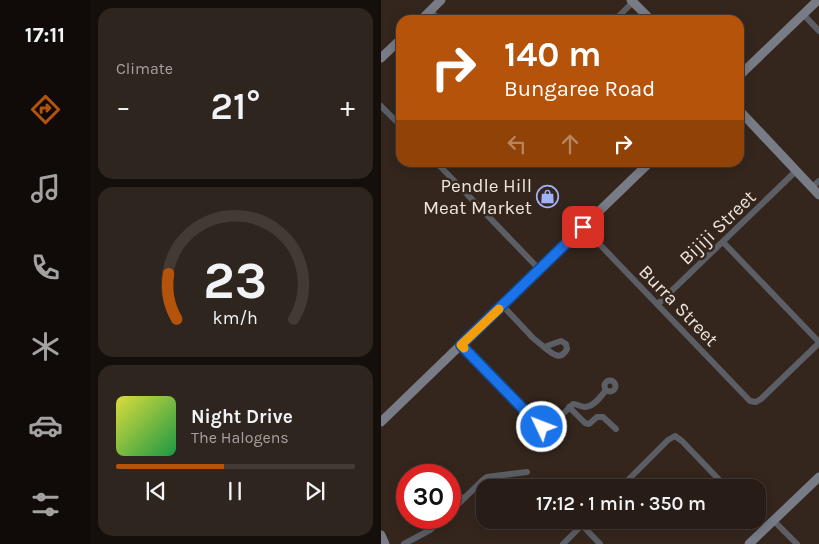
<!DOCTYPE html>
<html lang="en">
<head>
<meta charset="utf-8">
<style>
  :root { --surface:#271c16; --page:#2f251f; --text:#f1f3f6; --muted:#a4a1a1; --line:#433a35; --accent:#b45309 }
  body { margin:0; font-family:Karla,sans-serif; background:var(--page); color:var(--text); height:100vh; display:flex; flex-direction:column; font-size:19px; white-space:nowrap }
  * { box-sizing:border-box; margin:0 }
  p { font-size:16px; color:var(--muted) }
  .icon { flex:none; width:28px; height:28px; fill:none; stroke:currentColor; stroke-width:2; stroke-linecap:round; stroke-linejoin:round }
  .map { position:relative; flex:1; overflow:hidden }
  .sheet { display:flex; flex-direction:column; gap:8px; padding:8px; background:#150f0c; width:291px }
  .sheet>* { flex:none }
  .guide { position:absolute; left:15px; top:15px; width:348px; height:152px; border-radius:15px; box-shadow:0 2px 12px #0003,0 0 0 1px var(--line); background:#b45309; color:#fff; overflow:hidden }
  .speed { position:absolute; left:15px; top:464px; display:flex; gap:10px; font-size:25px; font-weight:700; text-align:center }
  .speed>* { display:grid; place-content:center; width:65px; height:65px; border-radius:50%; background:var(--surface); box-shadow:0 2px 12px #0003,0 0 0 1px var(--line); line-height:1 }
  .speed .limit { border:8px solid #d22; background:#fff; color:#111 }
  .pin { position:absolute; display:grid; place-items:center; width:42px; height:42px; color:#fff; margin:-21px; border-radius:10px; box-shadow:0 2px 8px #0006 }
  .me { position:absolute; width:55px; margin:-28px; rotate:313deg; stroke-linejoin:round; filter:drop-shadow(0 0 4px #0008) }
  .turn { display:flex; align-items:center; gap:18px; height:105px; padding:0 25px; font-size:22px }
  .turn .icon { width:65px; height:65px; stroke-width:2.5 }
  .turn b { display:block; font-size:35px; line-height:42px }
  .lanes { display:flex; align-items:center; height:48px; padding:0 25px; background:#0003; justify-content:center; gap:25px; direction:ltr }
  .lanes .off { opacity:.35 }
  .big { font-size:38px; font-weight:600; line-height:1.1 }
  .sheet .widget { flex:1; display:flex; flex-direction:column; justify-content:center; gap:8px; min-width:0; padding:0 18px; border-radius:15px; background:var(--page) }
  .sheet .dial { align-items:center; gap:0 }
  .dial svg { height:130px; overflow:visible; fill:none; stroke:var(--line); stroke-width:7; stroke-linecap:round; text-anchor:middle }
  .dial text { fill:var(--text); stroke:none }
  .song { display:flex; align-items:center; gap:15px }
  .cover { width:60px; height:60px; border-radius:8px; background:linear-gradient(135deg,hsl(60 70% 55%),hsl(140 70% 35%)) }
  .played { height:5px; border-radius:2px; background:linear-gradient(90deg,var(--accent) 45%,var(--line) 45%) }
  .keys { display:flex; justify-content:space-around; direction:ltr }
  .heat { display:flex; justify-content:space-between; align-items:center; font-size:28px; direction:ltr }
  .trip { position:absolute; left:95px; top:479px; width:290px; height:50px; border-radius:15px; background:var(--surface); box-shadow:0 2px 12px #0003,0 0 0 1px var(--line); font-weight:600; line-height:50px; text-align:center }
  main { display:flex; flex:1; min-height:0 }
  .tab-bar { display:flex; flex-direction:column; width:90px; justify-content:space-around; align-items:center; background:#100b09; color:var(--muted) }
  .tab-bar .icon { width:35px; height:35px }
  .tab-bar .on { color:var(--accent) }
  .tab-bar b { font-size:22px; color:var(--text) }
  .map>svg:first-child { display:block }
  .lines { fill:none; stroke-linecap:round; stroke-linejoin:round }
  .street { stroke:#5c5e66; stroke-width:6 }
  .secondary { stroke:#787c87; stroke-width:9 }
  .route-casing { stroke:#114b97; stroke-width:12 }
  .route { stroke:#1a73e8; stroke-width:9 }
  .slow { stroke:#f59e0b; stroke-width:9 }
  .labels { text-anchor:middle; stroke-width:5; stroke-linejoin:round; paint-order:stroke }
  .poi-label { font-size:19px; fill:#ede4dd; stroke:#34261d; text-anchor:end }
  .street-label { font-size:19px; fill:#ede4dd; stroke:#34261d }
</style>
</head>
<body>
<main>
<nav class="tab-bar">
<b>17:11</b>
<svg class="icon on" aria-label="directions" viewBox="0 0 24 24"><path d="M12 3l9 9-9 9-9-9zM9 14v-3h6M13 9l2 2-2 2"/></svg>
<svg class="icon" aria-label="music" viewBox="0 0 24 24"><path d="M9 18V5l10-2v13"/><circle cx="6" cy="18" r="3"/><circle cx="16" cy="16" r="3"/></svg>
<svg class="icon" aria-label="phone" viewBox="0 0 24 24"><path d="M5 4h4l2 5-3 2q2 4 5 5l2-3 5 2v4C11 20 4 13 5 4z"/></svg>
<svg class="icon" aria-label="climate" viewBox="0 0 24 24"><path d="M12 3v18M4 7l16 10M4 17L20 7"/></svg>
<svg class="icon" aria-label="car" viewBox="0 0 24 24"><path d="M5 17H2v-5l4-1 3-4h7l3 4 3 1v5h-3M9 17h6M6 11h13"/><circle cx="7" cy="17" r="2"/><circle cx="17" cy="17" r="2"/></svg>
<svg class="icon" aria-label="filters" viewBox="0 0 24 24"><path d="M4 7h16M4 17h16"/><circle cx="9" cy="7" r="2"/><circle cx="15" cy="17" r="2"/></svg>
</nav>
<section class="sheet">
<div class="widget"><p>Climate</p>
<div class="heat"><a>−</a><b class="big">21°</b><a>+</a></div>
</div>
<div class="widget dial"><svg viewBox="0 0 100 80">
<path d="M14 69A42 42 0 1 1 86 69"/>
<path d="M14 69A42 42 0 0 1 9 41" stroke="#b45309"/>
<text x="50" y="56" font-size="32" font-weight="700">23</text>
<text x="50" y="72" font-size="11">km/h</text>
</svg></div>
<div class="widget">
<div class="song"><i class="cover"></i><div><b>Night Drive</b><p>The Halogens</p></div></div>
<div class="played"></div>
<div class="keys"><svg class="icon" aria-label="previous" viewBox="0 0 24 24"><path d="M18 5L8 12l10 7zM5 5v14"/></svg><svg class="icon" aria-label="pause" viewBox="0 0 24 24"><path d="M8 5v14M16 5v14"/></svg><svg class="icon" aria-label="next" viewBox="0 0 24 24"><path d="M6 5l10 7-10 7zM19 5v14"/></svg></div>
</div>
</section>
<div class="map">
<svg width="438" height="544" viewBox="0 0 438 544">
  <rect width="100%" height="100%" fill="#34261d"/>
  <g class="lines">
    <path class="street" d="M49,11l10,9
      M422,14l16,17
      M234,20l18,-18
      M0,106l20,20
      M55,162l103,107
      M431,187l7,-6
      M202,227l167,174 6,1 5,-3 58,-56
      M342,242l96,100
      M277,304l138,-133
      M121,305l31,33 11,9 17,-6 5,3 1,5c-7,13 -15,4 -23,-2
      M80,345l73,75 11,8 7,-3 21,-21c4,0 8,3 12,3 9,0 16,-11 21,-17
      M223.5 386a5.5 5.5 0 1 1 11 0a5.5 5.5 0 1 1-11 0Z
      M188,407l16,16 4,1 8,-7h6l13,12
      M55,471l3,4
      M69,486l13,13
      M239,488l48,-48 7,-4 7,5 45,47
      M69,512l33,-32 4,-3 40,-5
      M376,518l9,9
      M392,520l24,24
      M201,525l18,19
      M23,544l26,-14 14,-12
      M182,544l24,-24"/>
    <path class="secondary" d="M250,0l20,20
      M40,20l20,-20
      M0,58l20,-19
      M358,76l79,-76
      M358,110l80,85
      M0,422l269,-260
      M0,535l4,9
      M368,544l70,-67"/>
  </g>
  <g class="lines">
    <defs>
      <path id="route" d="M161,427l-8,-7 -73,-75 122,-118"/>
    </defs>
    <use href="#route" class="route-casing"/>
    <use href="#route" class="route"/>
    <path class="slow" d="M83,348l-3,-3 38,-36"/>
  </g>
  <defs>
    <symbol id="shop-ring" viewBox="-11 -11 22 22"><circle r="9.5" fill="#34261d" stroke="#a1b2fd" stroke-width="1.5"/><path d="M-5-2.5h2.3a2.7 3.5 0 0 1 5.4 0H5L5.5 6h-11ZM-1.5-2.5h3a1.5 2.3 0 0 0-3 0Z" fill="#a1b2fd"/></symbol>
  </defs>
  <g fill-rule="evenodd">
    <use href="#shop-ring" x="154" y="184" width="25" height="25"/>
  </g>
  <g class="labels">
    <g class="poi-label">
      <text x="151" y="192">Pendle Hill<tspan x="151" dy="22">Meat Market</tspan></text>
    </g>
    <g class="street-label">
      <text transform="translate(336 227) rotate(-44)" y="7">Bijiji Street</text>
      <text transform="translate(298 305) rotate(46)" y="7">Burra Street</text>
    </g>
  </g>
</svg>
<div class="speed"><div class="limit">30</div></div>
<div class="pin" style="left:202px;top:227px;background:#d93025"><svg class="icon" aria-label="arrive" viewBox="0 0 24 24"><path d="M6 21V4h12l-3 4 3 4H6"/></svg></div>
<svg class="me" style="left:161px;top:427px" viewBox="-20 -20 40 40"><circle r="17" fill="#1a73e8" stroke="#fff" stroke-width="3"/><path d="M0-11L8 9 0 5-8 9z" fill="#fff"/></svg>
<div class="trip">17:12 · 1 min · 350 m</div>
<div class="guide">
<div class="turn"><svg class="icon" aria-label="right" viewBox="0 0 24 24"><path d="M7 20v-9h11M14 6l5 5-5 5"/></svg><div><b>140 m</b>Bungaree Road</div></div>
<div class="lanes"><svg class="icon off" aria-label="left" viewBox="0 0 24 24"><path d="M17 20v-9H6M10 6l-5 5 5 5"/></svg><svg class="icon off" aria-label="ahead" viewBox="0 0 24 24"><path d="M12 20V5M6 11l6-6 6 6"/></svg><svg class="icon" aria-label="right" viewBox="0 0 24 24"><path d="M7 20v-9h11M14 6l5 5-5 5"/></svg></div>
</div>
</div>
</main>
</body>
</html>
